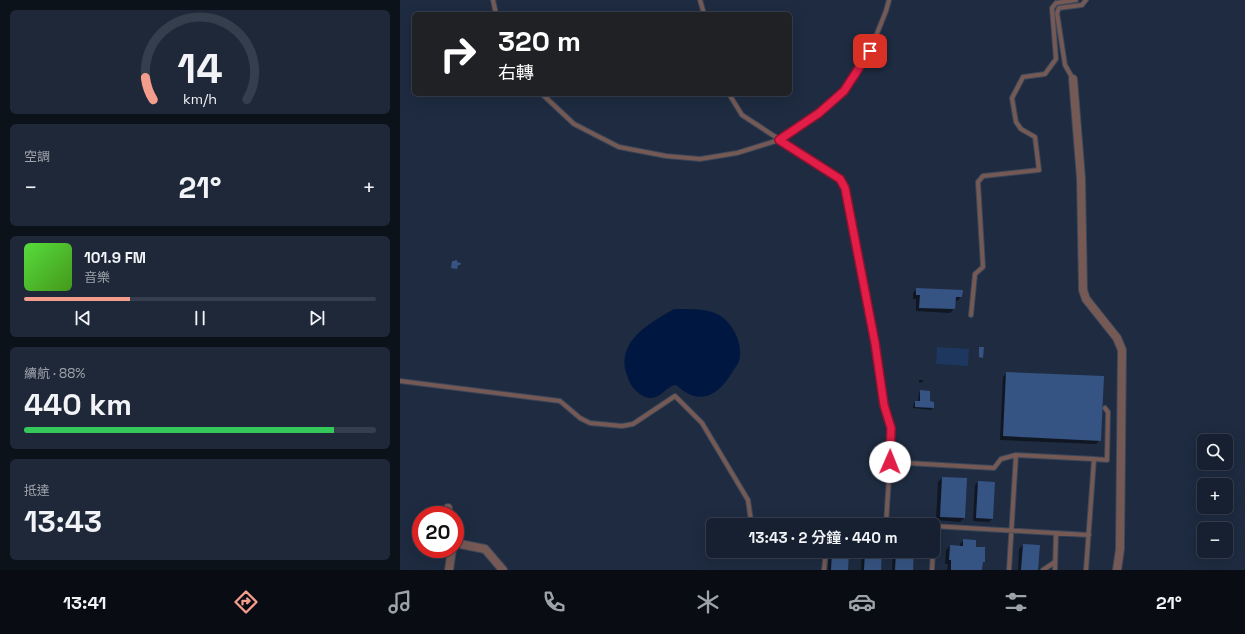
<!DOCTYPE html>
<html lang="zh-TW">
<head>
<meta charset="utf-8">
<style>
  :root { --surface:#162030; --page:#1f2838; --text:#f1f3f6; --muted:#9ea3ab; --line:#353e4c; --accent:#f49d8c }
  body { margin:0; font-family:"Space Grotesk","Noto Sans TC",sans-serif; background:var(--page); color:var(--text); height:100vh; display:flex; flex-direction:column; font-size:15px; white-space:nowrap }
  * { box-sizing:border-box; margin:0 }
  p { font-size:13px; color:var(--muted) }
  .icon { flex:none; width:22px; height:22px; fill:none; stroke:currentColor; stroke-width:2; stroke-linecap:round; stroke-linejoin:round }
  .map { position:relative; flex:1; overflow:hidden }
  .details { display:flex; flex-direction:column; gap:10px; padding:10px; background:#0c121a; width:400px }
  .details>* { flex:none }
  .guide { position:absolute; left:12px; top:12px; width:380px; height:84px; border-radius:6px; box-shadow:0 4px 16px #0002,0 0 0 1px var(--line); background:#202124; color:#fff; overflow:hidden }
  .fabs { position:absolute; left:797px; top:434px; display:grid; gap:8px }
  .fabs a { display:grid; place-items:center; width:36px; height:36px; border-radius:6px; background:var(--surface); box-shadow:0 4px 16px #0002,0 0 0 1px var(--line); font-size:20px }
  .speed { position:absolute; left:12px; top:506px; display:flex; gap:8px; font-size:20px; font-weight:700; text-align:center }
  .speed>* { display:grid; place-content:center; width:52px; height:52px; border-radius:50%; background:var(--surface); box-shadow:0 4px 16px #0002,0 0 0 1px var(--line); line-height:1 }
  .speed .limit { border:6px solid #d22; background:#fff; color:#111 }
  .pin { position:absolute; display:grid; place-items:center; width:34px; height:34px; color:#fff; margin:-17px; border-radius:8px; box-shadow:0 2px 6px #0006 }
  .me { position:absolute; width:44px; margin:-22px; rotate:1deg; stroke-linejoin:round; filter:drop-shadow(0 0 3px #0008) }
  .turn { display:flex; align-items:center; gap:14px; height:84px; padding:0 20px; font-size:18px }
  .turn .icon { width:52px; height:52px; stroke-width:2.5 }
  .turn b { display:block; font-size:28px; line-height:34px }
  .big { font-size:30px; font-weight:600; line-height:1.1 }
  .details .card { flex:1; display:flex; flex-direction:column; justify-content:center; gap:6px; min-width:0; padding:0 14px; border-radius:6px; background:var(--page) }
  .details .dial { align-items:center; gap:0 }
  .dial svg { height:104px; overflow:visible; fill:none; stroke:var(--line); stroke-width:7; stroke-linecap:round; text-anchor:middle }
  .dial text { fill:var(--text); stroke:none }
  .song { display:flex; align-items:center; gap:12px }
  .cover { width:48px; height:48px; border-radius:6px; background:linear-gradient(135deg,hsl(110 70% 55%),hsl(100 70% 35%)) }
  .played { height:4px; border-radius:2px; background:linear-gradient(90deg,var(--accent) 30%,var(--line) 30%) }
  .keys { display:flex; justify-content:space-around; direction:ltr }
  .heat { display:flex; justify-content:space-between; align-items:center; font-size:22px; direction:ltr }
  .charge { height:6px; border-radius:3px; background:linear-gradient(90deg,#34c759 88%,var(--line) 0) }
  .trip { position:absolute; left:306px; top:518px; width:234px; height:40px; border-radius:6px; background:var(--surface); box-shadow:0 4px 16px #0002,0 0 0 1px var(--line); font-weight:600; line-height:40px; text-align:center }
  .dock { display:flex; height:64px; justify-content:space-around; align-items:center; background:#090d13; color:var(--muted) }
  .dock .icon { width:28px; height:28px }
  .dock .selected { color:var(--accent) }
  .dock b { font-size:18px; color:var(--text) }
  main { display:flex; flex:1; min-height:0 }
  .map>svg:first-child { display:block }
  .green { fill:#1e375e }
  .water { fill:#001841 }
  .shadow { fill:#0007 }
  .building { fill:#365483 }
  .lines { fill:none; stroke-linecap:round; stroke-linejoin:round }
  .lane-casing { stroke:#3a465a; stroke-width:6 }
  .street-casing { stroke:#3a465a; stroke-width:10 }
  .lane { stroke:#755954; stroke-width:4 }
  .street { stroke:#755954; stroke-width:8 }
  .route-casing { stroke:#92132f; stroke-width:10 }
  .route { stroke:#e11d48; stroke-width:7 }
</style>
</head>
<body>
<main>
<section class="details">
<div class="card dial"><svg viewBox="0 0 100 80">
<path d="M14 69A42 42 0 1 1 86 69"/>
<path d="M14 69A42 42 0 0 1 8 52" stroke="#f49d8c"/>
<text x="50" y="56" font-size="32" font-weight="700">14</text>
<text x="50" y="72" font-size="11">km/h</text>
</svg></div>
<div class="card"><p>空調</p>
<div class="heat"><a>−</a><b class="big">21°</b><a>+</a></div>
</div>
<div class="card">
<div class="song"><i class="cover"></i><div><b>101.9 FM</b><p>音樂</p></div></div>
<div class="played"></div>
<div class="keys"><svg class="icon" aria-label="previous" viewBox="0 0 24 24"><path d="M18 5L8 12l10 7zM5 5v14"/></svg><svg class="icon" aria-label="pause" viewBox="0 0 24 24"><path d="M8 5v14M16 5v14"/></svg><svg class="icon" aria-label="next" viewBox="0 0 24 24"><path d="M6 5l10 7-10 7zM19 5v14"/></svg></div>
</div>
<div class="card"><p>續航 · 88%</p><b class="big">440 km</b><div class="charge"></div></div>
<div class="card"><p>抵達</p><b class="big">13:43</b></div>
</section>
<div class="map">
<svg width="845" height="570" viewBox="0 0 845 570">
  <rect width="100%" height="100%" fill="#1e2b40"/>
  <path class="green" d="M537,347l32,2 -1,17 -32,-2z"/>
  <path class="water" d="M274,309c14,0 33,-1 45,6 14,8 25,30 20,46 -1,3 -4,7 -6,10 -15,25 -33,36 -57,14 -10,1 -15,14 -27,13 -8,-1 -17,-10 -20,-17 -1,-4 -3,-8 -4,-12 -5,-31 27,-47 49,-60z"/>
  <path class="shadow" d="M517,289l44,8 -4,4h-2l-1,8 -4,4 -34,-2v-12h-3v-6z
    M607,373l93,67 -4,4 -96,-4 3,-63z
    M519,380h4v2l-4,1z
    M521,391l12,17 -2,2 -18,-2 1,-5 2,-1h2l1,-9z
    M542,478l22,40 -4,4 -24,-2 2,-38z
    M578,482l16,1 -2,36 -3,3 -16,-1 2,-36z
    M564,540l11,8 9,13 -2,2 -1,7h-34l1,-6h-3l1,-14 4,-4 10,1v-3z
    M623,545l14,25h-19l1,-21z
    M429,551h19l-1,19h-19z
    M462,551h19l-1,19h-19z
    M493,551h20l-1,19h-20z"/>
  <path class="building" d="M55,260h2v2l4,1 -1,2h-2l-1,4 -6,-1 1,-7h3z
    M516,288l47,2 -1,7h-6l-1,12 -36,-1 1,-13h-4z
    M579,347h5l-1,11 -4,-1z
    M606,372l98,4 -3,65 -98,-5z
    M520,390l10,1v10l4,1v6l-19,-1v-6h5z
    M542,477l25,1 -2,40 -25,-1z
    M578,481l17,1 -2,37 -17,-1z
    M563,539l13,1v7h9v15h-2l-1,8h-31v-10h-2l1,-15 13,1z
    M623,544l17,1 -2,25h-17z
    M432,551h17l-1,19h-17z
    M465,551h17l-1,19h-17z
    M496,551h18l-1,19h-18z"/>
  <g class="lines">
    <defs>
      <path id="lane" d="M93,0l3,14
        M300,0l4,14
        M673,79l-8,-14 -8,-52 2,-5 23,-3 4,-5
        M142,94l32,30 45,23 47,9 34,3 37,-6 42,-13 40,-27 25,-22 26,-40 16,-40 3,-11
        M329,94l13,21 98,64 5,9 30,155 9,62 7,23 -1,34
        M571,315l4,-41 8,-7 -5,-85 5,-6 56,-6 -4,-33 -14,-8 -5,-7 -4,-24 11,-21 22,-3 11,-15 -4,-51 4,-5 20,-3
        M0,381l160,20 20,17 10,5 32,3 11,-2 42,-28 27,27 46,77 3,21 3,4
        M694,459l13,1 1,-48 -3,-4
        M428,525v-4l58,3
        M504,525l-18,-1 4,-62 104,6 7,-9 15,-4 78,4 -8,111
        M533,526l156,9
        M424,570l2,-19
        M532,570l2,-44
        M609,570l7,-115
        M643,570l12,-8
        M655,570l1,-37"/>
      <path id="street" d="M673,79l8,99 2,112 3,9 31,39 5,12 -2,199 -3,21
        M48,508v7
        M55,543l30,6 18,21
        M49,570l3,-21"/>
    </defs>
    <use href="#lane" class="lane-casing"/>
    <use href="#street" class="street-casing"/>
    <use href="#lane" class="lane"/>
    <use href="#street" class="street"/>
  </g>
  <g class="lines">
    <defs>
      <path id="route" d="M470,51l-26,40 -25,22 -40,27 61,39 5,9 30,155 9,62 7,23 -1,34"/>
    </defs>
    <use href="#route" class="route-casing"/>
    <use href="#route" class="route"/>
  </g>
</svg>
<div class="fabs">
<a><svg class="icon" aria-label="search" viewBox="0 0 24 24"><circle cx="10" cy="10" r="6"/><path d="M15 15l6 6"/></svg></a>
<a>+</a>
<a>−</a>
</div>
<div class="speed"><div class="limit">20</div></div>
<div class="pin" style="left:470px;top:51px;background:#d93025"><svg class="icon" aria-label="arrive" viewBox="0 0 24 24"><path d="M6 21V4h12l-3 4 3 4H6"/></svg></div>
<svg class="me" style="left:490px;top:462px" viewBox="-20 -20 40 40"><circle r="19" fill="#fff"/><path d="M0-13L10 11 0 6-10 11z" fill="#e11d48"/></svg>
<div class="trip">13:43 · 2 分鐘 · 440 m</div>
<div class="guide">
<div class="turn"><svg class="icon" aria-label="right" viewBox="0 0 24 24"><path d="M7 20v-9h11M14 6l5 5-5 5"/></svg><div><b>320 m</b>右轉</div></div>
</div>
</div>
</main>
<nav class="dock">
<b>13:41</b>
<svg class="icon selected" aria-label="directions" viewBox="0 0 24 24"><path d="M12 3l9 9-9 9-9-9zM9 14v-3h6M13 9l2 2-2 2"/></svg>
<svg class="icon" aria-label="music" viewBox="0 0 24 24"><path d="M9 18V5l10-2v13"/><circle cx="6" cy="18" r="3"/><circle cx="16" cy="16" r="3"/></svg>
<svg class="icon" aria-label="phone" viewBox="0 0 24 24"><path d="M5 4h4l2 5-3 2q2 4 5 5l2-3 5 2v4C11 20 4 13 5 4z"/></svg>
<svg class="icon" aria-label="climate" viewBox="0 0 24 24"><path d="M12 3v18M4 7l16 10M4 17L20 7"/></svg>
<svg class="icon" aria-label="car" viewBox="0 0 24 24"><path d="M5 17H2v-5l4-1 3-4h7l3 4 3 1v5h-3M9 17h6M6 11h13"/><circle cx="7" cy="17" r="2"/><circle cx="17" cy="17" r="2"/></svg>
<svg class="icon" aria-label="filters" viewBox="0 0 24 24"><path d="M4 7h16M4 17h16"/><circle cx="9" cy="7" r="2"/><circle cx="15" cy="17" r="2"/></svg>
<b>21°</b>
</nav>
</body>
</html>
